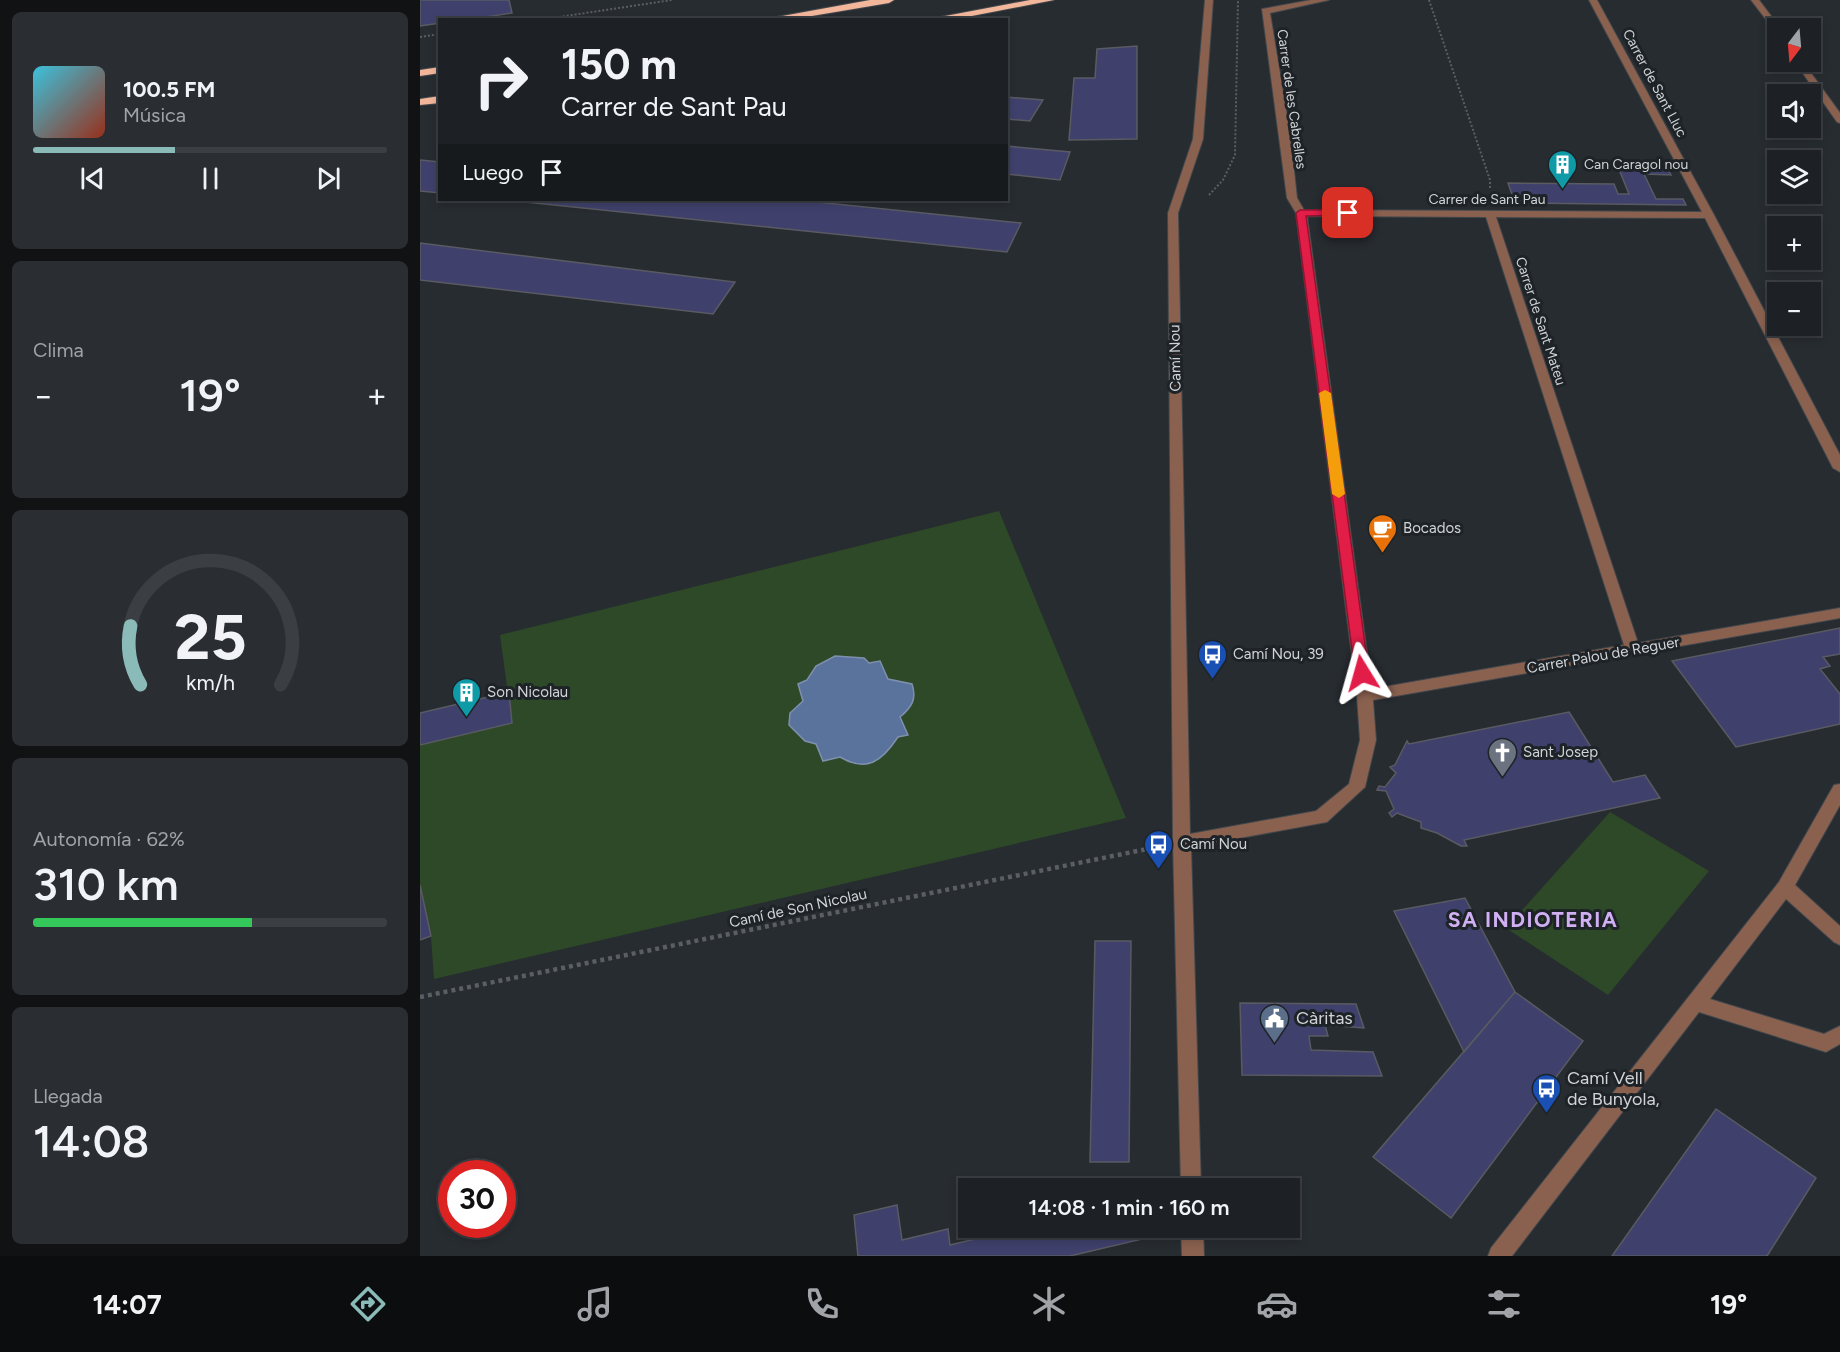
<!DOCTYPE html>
<html lang="es">
<head>
<meta charset="utf-8">
<style>
  :root { --surface:#1d2125; --page:#2a2e32; --text:#f1f3f6; --muted:#a0a3a7; --line:#3b3e42; --accent:#8bbbb9 }
  body { margin:0; font-family:Figtree,sans-serif; background:var(--page); color:var(--text); height:100vh; display:flex; flex-direction:column; font-size:22px; white-space:nowrap }
  * { box-sizing:border-box; margin:0 }
  p { font-size:20px; color:var(--muted) }
  .icon { flex:none; width:33px; height:33px; fill:none; stroke:currentColor; stroke-width:2; stroke-linecap:round; stroke-linejoin:round }
  .map { position:relative; flex:1; overflow:hidden }
  .side { display:flex; flex-direction:column; gap:12px; padding:12px; background:#101214; width:420px }
  .side>* { flex:none }
  .hud { position:absolute; left:18px; top:18px; width:570px; height:183px; border-radius:0px; box-shadow:0 3px 9px #0003,0 0 0 2px var(--line); background:#1d2125; color:var(--text); overflow:hidden }
  .needle { width:39px; rotate:196deg }
  .tools { position:absolute; left:1347px; top:18px; display:grid; gap:12px }
  .tools a { display:grid; place-items:center; width:54px; height:54px; border-radius:0px; background:var(--surface); box-shadow:0 3px 9px #0003,0 0 0 2px var(--line); font-size:30px }
  .speed { position:absolute; left:18px; top:1160px; display:flex; gap:12px; font-size:30px; font-weight:700; text-align:center }
  .speed>* { display:grid; place-content:center; width:78px; height:78px; border-radius:50%; background:var(--surface); box-shadow:0 3px 9px #0003,0 0 0 2px var(--line); line-height:1 }
  .speed .limit { border:9px solid #d22; background:#fff; color:#111 }
  .pin { position:absolute; display:grid; place-items:center; width:51px; height:51px; color:#fff; margin:-26px; border-radius:12px; box-shadow:0 3px 9px #0006 }
  .me { position:absolute; width:66px; margin:-33px; rotate:352deg; stroke-linejoin:round; filter:drop-shadow(0 0 4px #0008) }
  .turn { display:flex; align-items:center; gap:21px; height:126px; padding:0 24px; font-size:27px }
  .turn .icon { width:78px; height:78px; stroke-width:2.5 }
  .turn b { display:block; font-size:42px; line-height:51px }
  .then { display:flex; align-items:center; height:57px; padding:0 24px; background:#0003; gap:12px; font-size:22px }
  .big { font-size:45px; font-weight:600; line-height:1.1 }
  .side .widget { flex:1; display:flex; flex-direction:column; justify-content:center; gap:9px; min-width:0; padding:0 21px; border-radius:9px; background:var(--page) }
  .side .dial { align-items:center; gap:0 }
  .dial svg { height:156px; overflow:visible; fill:none; stroke:var(--line); stroke-width:7; stroke-linecap:round; text-anchor:middle }
  .dial text { fill:var(--text); stroke:none }
  .song { display:flex; align-items:center; gap:18px }
  .cover { width:72px; height:72px; border-radius:9px; background:linear-gradient(135deg,hsl(190 70% 55%),hsl(10 70% 35%)) }
  .played { height:6px; border-radius:3px; background:linear-gradient(90deg,var(--accent) 40%,var(--line) 40%) }
  .keys { display:flex; justify-content:space-around; direction:ltr }
  .heat { display:flex; justify-content:space-between; align-items:center; font-size:33px; direction:ltr }
  .charge { height:9px; border-radius:4px; background:linear-gradient(90deg,#34c759 62%,var(--line) 0) }
  .trip { position:absolute; left:538px; top:1178px; width:342px; height:60px; border-radius:0px; background:var(--surface); box-shadow:0 3px 9px #0003,0 0 0 2px var(--line); font-weight:600; line-height:60px; text-align:center }
  .tabs { display:flex; height:96px; justify-content:space-around; align-items:center; background:#0c0d0f; color:var(--muted) }
  .tabs .icon { width:42px; height:42px }
  .tabs .current { color:var(--accent) }
  .tabs b { font-size:27px; color:var(--text) }
  main { display:flex; flex:1; min-height:0 }
  .map>svg:first-child { display:block }
  .green { fill:#2e4927 }
  .water { fill:#5a739d; stroke:#7e90ae; stroke-width:1.5 }
  .building { fill:#3f416c; stroke:#5a5a62; stroke-width:1.5 }
  .lines { fill:none; stroke-linecap:round; stroke-linejoin:round }
  .minor-casing { stroke:#42474c; stroke-width:2 }
  .highway-casing { stroke:#42474c; stroke-width:2 }
  .path-far1 { stroke:#5b5f64; stroke-width:2; stroke-dasharray:2 2; stroke-linecap:butt }
  .path { stroke:#5b5f64; stroke-width:4.5; stroke-dasharray:4 4; stroke-linecap:butt }
  .minor { fill:#8a614f; fill-rule:evenodd }
  .highway { fill:#f2b69b; fill-rule:evenodd }
  .route { fill:#e11d48; stroke:#92132f; stroke-width:1.5 }
  .slow { fill:#f59e0b }
  .labels { text-anchor:middle; stroke-width:6; stroke-linejoin:round; paint-order:stroke }
  .far-street-label { font-size:14px; fill:#d1d4d7; stroke:#1d2327 }
  .far-poi-label { font-size:14px; fill:#d1d4d7; stroke:#1d2327; text-anchor:start }
  .street-label { font-size:15px; fill:#d1d4d7; stroke:#1d2327 }
  .poi-label { font-size:15px; fill:#d1d4d7; stroke:#1d2327; text-anchor:start }
  .near-poi-label { font-size:18px; fill:#d1d4d7; stroke:#1d2327; text-anchor:start }
  .district-label { font-size:21px; font-weight:bold; letter-spacing:1.5px; fill:#d1aff3; stroke:#1d2327 }
</style>
</head>
<body>
<main>
<section class="side">
<div class="widget">
<div class="song"><i class="cover"></i><div><b>100.5 FM</b><p>Música</p></div></div>
<div class="played"></div>
<div class="keys"><svg class="icon" aria-label="previous" viewBox="0 0 24 24"><path d="M18 5L8 12l10 7zM5 5v14"/></svg><svg class="icon" aria-label="pause" viewBox="0 0 24 24"><path d="M8 5v14M16 5v14"/></svg><svg class="icon" aria-label="next" viewBox="0 0 24 24"><path d="M6 5l10 7-10 7zM19 5v14"/></svg></div>
</div>
<div class="widget"><p>Clima</p>
<div class="heat"><a>−</a><b class="big">19°</b><a>+</a></div>
</div>
<div class="widget dial"><svg viewBox="0 0 100 80">
<path d="M14 69A42 42 0 1 1 86 69"/>
<path d="M14 69A42 42 0 0 1 9 39" stroke="#8bbbb9"/>
<text x="50" y="56" font-size="32" font-weight="700">25</text>
<text x="50" y="72" font-size="11">km/h</text>
</svg></div>
<div class="widget"><p>Autonomía · 62%</p><b class="big">310 km</b><div class="charge"></div></div>
<div class="widget"><p>Llegada</p><b class="big">14:08</b></div>
</section>
<div class="map">
<svg width="1420" height="1256" viewBox="0 0 1420 1256">
  <rect width="100%" height="100%" fill="#272c31"/>
  <path class="green" d="M579,511l127,307 -692,161 -3,-43 -11,-51v-140l92,-22 -12,-88z
    M1190,812l99,59 -101,124 -102,-67z"/>
  <path class="water" d="M415,656l29,2 5,5 11,-2 8,18 24,5c5,15 0,23 -12,33l8,18 -10,2c-16,24 -31,36 -58,20l-17,4 -7,-17 -11,-3 -16,-16 1,-12 13,-12 -5,-17 9,-4 9,-14z"/>
  <path class="building" d="M0,0h89l3,13 -45,7h-27v3l-20,3z
    M717,46v93l-68,1 5,-62h21l2,-29z
    M586,97l37,3 -13,21 -24,-2z
    M586,146l64,6 -10,28 -54,-6z
    M0,160l20,2v31l-20,-2z
    M1198,167l49,1 4,7 -27,-1 12,25h27l3,6 -171,-2 -7,-20 106,1 4,10h11z
    M86,200h291l224,23 -14,29z
    M0,243l315,39 -22,32 -293,-34z
    M1420,628v26l-17,3 7,9 -10,3 20,25v30l-104,23 -64,-86z
    M89,692l3,31 -92,22v-32z
    M1149,712l44,70 32,-7 15,23 -196,42 3,6h-6l-24,-13 -16,-5v-6l-24,-9 -5,4 -3,-4 5,-4 -8,-18 -9,-1 2,-4 6,1 11,-14 -6,-6 5,-2 12,-24 2,3z
    M0,885l11,51 -11,4z
    M1045,898l50,94 -51,60 -70,-141z
    M675,941h36l-2,221h-39z
    M1095,992l68,49 -132,177 -78,-61z
    M820,1003l116,1 8,24 -39,-3 3,11h-19l2,14 62,2 9,24 -140,-1z
    M1296,1109l100,69 -49,78h-155z
    M477,1205l5,35 46,-11 2,16 75,-18h127l3,9 -85,20h-212l-4,-41z"/>
  <g class="lines">
    <defs>
      <path id="minor" d="M785,0h8l-10,139 -25,74 12,621 126,-23 33,-27 11,-44 -3,-44 -61,-483 -9,-15 -25,-189 49,-9h18l-59,13 20,121 7,64 7,12 398,2 -113,-212h8l117,215 126,240v17l-7,-4 -128,-250 -209,-1 142,426 202,-35v10l-467,82 3,40 -11,47 -38,35 -136,25 10,341h-20l-8,-346 -5,-629 25,-74zM887,216l179,1 138,428 -252,44z
        M1331,0h8l21,28h-2v7z
        M1375,62h8l37,51v10l-3,-1z
        M1420,784v21l-45,80 45,41v19l-6,-3 -48,-43 -76,100 114,35 16,-8v18l-14,8 -127,-40 -187,244h-24l3,-8 288,-366 55,-97z
        M761,1227h22l1,29h-22z"/>
      <path id="highway" d="M450,0h24l-5,3 -101,17h-28z
        M610,0h24l-103,20h-27z
        M20,67v6l-20,3v-6z
        M20,96v7l-20,2v-6z"/>
    </defs>
    <use href="#minor" class="minor-casing"/>
    <use href="#highway" class="highway-casing"/>
    <path class="path-far1" d="M1009,0l61,180v10
      M119,20l133,-20
      M0,37l20,-3
      M789,195l14,-15 12,-25 3,-155"/>
    <path class="path" d="M0,997l732,-149"/>
    <use href="#minor" class="minor"/>
    <use href="#highway" class="highway"/>
  </g>
  <path class="route" d="M928,210l5,3 -2,2 -45,1 63,457 -7,5 -7,-5 -59,-460 4,-3z"/>
  <path class="slow" d="M905,390l6,3 14,101 -6,4 -7,-4 -13,-101z"/>
  <defs>
    <symbol id="building-pin" viewBox="-11 -11 22 30"><path d="M0 17L-7.5 6A9.5 9.5 0 1 1 7.5 6Z" fill="#0f9aa8" stroke="#1d2327"/><path d="M-4-6H4V6H1V3H-1V6H-4ZM-2.5-4.3h1.7v1.8h-1.7ZM.8-4.3h1.7v1.8H.8ZM-2.5-1h1.7V.8h-1.7ZM.8-1h1.7V.8H.8Z" fill="#fff"/></symbol>
    <symbol id="cafe-pin" viewBox="-11 -11 22 30"><path d="M0 17L-7.5 6A9.5 9.5 0 1 1 7.5 6Z" fill="#e8710a" stroke="#1d2327"/><path d="M-5.5-4.5H6V0H3Q3 3.5 0 3.5H-2.5Q-5.5 3.5-5.5 0ZM3-3.2v2h1.7v-2ZM-6 4.5H4V6H-6Z" fill="#fff"/></symbol>
    <symbol id="bus-pin" viewBox="-11 -11 22 30"><path d="M0 17L-7.5 6A9.5 9.5 0 1 1 7.5 6Z" fill="#1a4fb4" stroke="#1d2327"/><path d="M-5-6H5V4H4V6H2V4H-2V6H-4V4H-5ZM-3.5-4V0h7V-4ZM-3.5 1.2v1.5H-2V1.2ZM2 1.2v1.5H3.5V1.2Z" fill="#fff"/></symbol>
    <symbol id="church-pin" viewBox="-11 -11 22 30"><path d="M0 17L-7.5 6A9.5 9.5 0 1 1 7.5 6Z" fill="#6b7280" stroke="#1d2327"/><path d="M-1.2-6h2.4v3.5h3.3v2.4h-3.3V6h-2.4V-.1h-3.3v-2.4h3.3Z" fill="#fff"/></symbol>
    <symbol id="civic-pin" viewBox="-11 -11 22 30"><path d="M0 17L-7.5 6A9.5 9.5 0 1 1 7.5 6Z" fill="#5c6f8a" stroke="#1d2327"/><path d="M-.6-6.5H3V-4.5H.6V-3L4-1V1h2V6H-6V1h2V-1L-.6-3ZM-1.2 2.5V6h2.4V2.5Z" fill="#fff"/></symbol>
  </defs>
  <g fill-rule="evenodd">
    <use href="#building-pin" x="1126" y="148" width="33" height="45"/>
    <use href="#cafe-pin" x="946" y="512" width="33" height="45"/>
    <use href="#bus-pin" x="776" y="638" width="33" height="45"/>
    <use href="#building-pin" x="30" y="676" width="33" height="45"/>
    <use href="#church-pin" x="1066" y="736" width="33" height="45"/>
    <use href="#bus-pin" x="722" y="828" width="33" height="45"/>
    <use href="#civic-pin" x="838" y="1002" width="33" height="45"/>
    <use href="#bus-pin" x="1110" y="1072" width="33" height="45"/>
  </g>
  <g class="labels">
    <g class="far-street-label">
      <text transform="translate(1235 83) rotate(62)" y="5">Carrer de Sant Lluc</text>
      <text transform="translate(872 99) rotate(82)" y="5">Carrer de les Cabrelles</text>
      <text x="1067" y="204">Carrer de Sant Pau</text>
      <text transform="translate(1121 321) rotate(72)" y="5">Carrer de Sant Mateu</text>
    </g>
    <g class="far-poi-label">
      <text x="1164" y="169">Can Caragol nou</text>
    </g>
    <g class="street-label">
      <text transform="translate(755 358) rotate(-91)" y="5">Camí Nou</text>
      <text transform="translate(1183 655) rotate(-10)" y="5">Carrer Palou de Reguer</text>
      <text transform="translate(378 908) rotate(-12)" y="5">Camí de Son Nicolau</text>
    </g>
    <g class="poi-label">
      <text x="983" y="533">Bocados</text>
      <text x="813" y="659">Camí Nou, 39</text>
      <text x="67" y="697">Son Nicolau</text>
      <text x="1103" y="757">Sant Josep</text>
      <text x="760" y="849">Camí Nou</text>
    </g>
    <g class="near-poi-label">
      <text x="876" y="1024">Càritas</text>
      <text x="1147" y="1084">Camí Vell<tspan x="1147" dy="21">de Bunyola,</tspan></text>
    </g>
    <g class="district-label">
      <text x="1113" y="927">SA INDIOTERIA</text>
    </g>
  </g>
</svg>
<div class="tools">
<a><svg class="needle" viewBox="-14 -14 28 28"><path d="M0-13l5 13h-10z" fill="#e53935"/><path d="M0 13l5-13h-10z" fill="#a0a3a7"/></svg></a>
<a><svg class="icon" aria-label="sound" viewBox="0 0 24 24"><path d="M4 9h4l5-4v14l-5-4H4zM17 9q2 3 0 6"/></svg></a>
<a><svg class="icon" aria-label="layers" viewBox="0 0 24 24"><path d="M12 4l9 5-9 5-9-5zM3 14l9 5 9-5"/></svg></a>
<a>+</a>
<a>−</a>
</div>
<div class="speed"><div class="limit">30</div></div>
<div class="pin" style="left:928px;top:213px;background:#d93025"><svg class="icon" aria-label="arrive" viewBox="0 0 24 24"><path d="M6 21V4h12l-3 4 3 4H6"/></svg></div>
<svg class="me" style="left:942px;top:673px" viewBox="-20 -20 40 40"><path d="M0-17L14 15 0 8-14 15z" fill="#e11d48" stroke="#fff" stroke-width="4"/></svg>
<div class="trip">14:08 · 1 min · 160 m</div>
<div class="hud">
<div class="turn"><svg class="icon" aria-label="right" viewBox="0 0 24 24"><path d="M7 20v-9h11M14 6l5 5-5 5"/></svg><div><b>150 m</b>Carrer de Sant Pau</div></div>
<div class="then">Luego<svg class="icon" aria-label="arrive" viewBox="0 0 24 24"><path d="M6 21V4h12l-3 4 3 4H6"/></svg></div>
</div>
</div>
</main>
<nav class="tabs">
<b>14:07</b>
<svg class="icon current" aria-label="directions" viewBox="0 0 24 24"><path d="M12 3l9 9-9 9-9-9zM9 14v-3h6M13 9l2 2-2 2"/></svg>
<svg class="icon" aria-label="music" viewBox="0 0 24 24"><path d="M9 18V5l10-2v13"/><circle cx="6" cy="18" r="3"/><circle cx="16" cy="16" r="3"/></svg>
<svg class="icon" aria-label="phone" viewBox="0 0 24 24"><path d="M5 4h4l2 5-3 2q2 4 5 5l2-3 5 2v4C11 20 4 13 5 4z"/></svg>
<svg class="icon" aria-label="climate" viewBox="0 0 24 24"><path d="M12 3v18M4 7l16 10M4 17L20 7"/></svg>
<svg class="icon" aria-label="car" viewBox="0 0 24 24"><path d="M5 17H2v-5l4-1 3-4h7l3 4 3 1v5h-3M9 17h6M6 11h13"/><circle cx="7" cy="17" r="2"/><circle cx="17" cy="17" r="2"/></svg>
<svg class="icon" aria-label="filters" viewBox="0 0 24 24"><path d="M4 7h16M4 17h16"/><circle cx="9" cy="7" r="2"/><circle cx="15" cy="17" r="2"/></svg>
<b>19°</b>
</nav>
</body>
</html>
